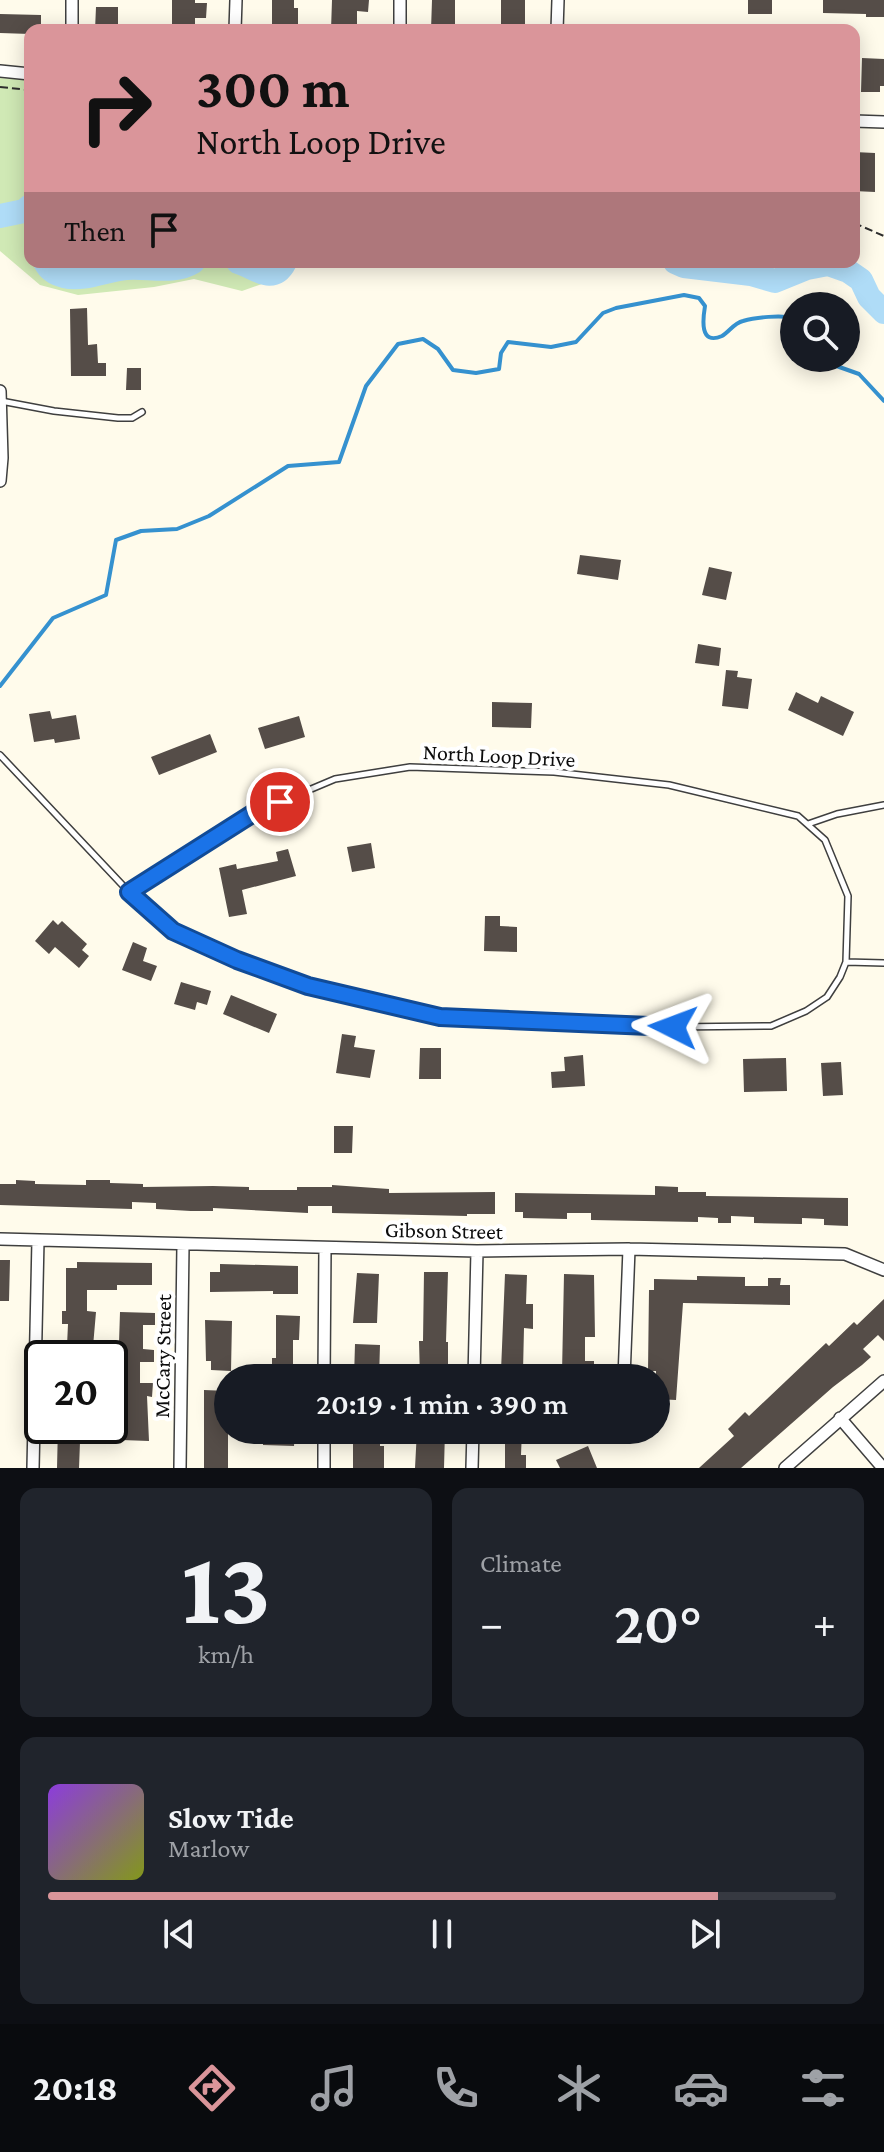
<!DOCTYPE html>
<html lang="en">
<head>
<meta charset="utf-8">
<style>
  :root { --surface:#171b24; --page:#20242c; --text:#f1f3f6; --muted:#9ea1a6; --line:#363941; --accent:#da959a }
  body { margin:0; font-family:"Crimson Pro",serif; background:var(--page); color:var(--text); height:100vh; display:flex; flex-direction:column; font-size:30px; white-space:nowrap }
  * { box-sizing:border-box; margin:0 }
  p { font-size:26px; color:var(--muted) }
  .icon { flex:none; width:44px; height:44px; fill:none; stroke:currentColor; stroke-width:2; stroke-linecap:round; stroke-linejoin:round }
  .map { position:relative; height:1468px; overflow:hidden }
  .panel { display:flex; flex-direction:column; gap:20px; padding:20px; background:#0d0f14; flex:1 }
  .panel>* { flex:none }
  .guide { position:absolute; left:24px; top:24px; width:836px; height:244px; border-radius:16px; box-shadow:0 4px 20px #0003; background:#da959a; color:#111; overflow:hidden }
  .buttons { position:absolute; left:780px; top:292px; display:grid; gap:16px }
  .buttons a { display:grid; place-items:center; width:80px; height:80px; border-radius:50%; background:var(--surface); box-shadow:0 4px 20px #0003; font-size:40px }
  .speed { position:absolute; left:24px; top:1340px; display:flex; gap:16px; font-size:40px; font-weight:700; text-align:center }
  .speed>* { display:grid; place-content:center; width:104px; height:104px; border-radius:50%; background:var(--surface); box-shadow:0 4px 20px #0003; line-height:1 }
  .speed .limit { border:4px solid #111; border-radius:12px; background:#fff; color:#111 }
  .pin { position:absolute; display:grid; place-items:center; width:68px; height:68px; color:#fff; margin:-34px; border:4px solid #fff; border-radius:50%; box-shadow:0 2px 8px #0007 }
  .me { position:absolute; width:88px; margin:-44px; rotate:273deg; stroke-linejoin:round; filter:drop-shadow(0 0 6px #0008) }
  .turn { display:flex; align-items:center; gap:28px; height:168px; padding:0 40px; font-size:36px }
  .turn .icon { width:104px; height:104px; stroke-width:2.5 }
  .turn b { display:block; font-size:56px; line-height:68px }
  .then { display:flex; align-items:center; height:76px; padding:0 40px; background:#0003; gap:16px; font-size:30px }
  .big { font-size:60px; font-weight:600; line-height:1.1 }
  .panel .tile { flex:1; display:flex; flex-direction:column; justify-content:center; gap:12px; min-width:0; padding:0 28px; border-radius:16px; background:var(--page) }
  .panel .dial { align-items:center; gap:0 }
  .dial b { font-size:104px; line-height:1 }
  .song { display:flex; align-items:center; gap:24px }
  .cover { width:96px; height:96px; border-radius:12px; background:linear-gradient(135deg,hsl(270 70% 55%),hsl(70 70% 35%)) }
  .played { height:8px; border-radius:4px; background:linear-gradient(90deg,var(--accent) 85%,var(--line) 85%) }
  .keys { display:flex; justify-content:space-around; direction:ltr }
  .heat { display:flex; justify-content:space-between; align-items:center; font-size:44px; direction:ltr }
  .panel .tiles { flex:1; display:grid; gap:20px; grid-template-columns:1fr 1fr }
  .tile:last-child { grid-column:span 2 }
  .trip { position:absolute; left:214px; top:1364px; width:456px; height:80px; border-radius:40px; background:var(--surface); box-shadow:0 4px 20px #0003; font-weight:600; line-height:80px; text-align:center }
  .tabs { display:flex; height:128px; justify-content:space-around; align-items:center; background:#090b0e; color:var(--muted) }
  .tabs .icon { width:56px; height:56px }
  .tabs .current { color:var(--accent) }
  .tabs b { font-size:36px; color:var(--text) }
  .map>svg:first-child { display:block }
  .green { fill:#d0e9b5 }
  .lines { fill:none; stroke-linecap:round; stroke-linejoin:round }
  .stream { stroke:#3591cf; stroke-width:4 }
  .river { stroke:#afdcf7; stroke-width:24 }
  .building { fill:#554d48 }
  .lane-casing { stroke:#3f3f3f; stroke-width:8 }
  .street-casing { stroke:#3f3f3f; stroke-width:14 }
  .path { stroke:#2e2e2e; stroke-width:2; stroke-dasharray:8 4; stroke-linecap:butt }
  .lane { stroke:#fff; stroke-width:5 }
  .street { stroke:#fff; stroke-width:11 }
  .route-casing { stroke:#114b97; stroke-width:20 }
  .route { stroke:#1a73e8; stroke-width:14 }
  .labels { text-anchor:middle; stroke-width:8; stroke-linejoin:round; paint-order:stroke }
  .street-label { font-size:22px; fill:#0c0c0c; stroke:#fff }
</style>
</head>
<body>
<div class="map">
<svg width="884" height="1468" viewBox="0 0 884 1468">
  <rect width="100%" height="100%" fill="#fffbeb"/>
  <path class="green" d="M0,78l30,2v182h262l-10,15 -40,14 -48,-12 -40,8 -76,8 -38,-10 -40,-34z"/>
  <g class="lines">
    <path class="stream" d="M814,358l45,16 25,27
      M0,686l53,-68 53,-23 10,-55 25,-9 36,-2 32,-13 79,-50 51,-4 27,-76 32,-42 25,-5 15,10 15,21 23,3 23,-4 2,-16 7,-11 43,5 25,-5 27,-29 13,-5 68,-13 15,3 6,8c-2,12 -6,40 17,30 7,-4 12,-13 21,-15 13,-4 38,-6 51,-3"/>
    <path class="river" d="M0,216l24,-5 6,-5
      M45,262c4,8 10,12 19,14 20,5 42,-6 62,-8 21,-2 48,6 67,-6
      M238,262c17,5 35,24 47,0
      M675,262l9,4 67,8 24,7 32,-13 21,-4 20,7 13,9 8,17 15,15"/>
  </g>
  <path class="building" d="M172,0h23v3h12l-1,15h-11v12h-23z
    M272,0h22v8h4v22h-26z
    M332,0h37l-1,12 -11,-1v19h-26z
    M432,0h23v30h-24z
    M501,0h24v30h-24z
    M748,0h24v14h-24z
    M823,0h61v17h-18v-3l-43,-1z
    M96,7h22v23h-23z
    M0,14l41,1v15h-11v4l-30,-1z
    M862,58l22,1v27h-4v6h-19z
    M854,152l21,1v39l-21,-1z
    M87,308l1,37 9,-1 1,19h8v13h-35l-1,-67z
    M127,368h14v22h-15z
    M580,555l41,5 -3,20 -41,-6z
    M709,567l23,5 -6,28 -24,-5z
    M698,644l23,4 -2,18 -24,-3z
    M726,670l12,1 -1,6 15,2 -4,30 -26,-3z
    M796,692l22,11 3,-7 33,16 -11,24 -55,-26z
    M492,702l40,1 -1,25 -39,-1z
    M50,711l2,8 24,-4 4,24 -25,4 -1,-4 -20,3 -5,-28z
    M299,716l6,21 -40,12 -7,-21z
    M210,734l7,18 -58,23 -8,-18z
    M371,843l4,25 -23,4 -5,-25z
    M288,849l8,27 -54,14 5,24 -18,3 -10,-49 17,-4 1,5 41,-8 -2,-9z
    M485,916h15v10l17,1v25l-33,-1z
    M53,920l5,5 4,-4 25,23 -5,6 7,6 -10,12 -24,-21 -6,7 -14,-13z
    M133,942l14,6 -4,13 14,5 -6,15 -29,-11z
    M181,982l30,9 -4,14 -10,-3 -2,8 -21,-6z
    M231,995l46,19 -8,19 -46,-19z
    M342,1034l14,2 -2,11 21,3 -5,28 -34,-5z
    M420,1048h21v31h-22z
    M583,1055l2,31 -33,2 -1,-16 14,-1 -1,-14z
    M786,1058l1,33 -43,1 -1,-33z
    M841,1062l2,33 -20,1 -2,-33z
    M334,1126h19l-1,27h-18z
    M16,1180l19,1v3l51,1v-5h24v3l33,1v3l70,-1 36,1v3h48v-3h35v-2l57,4v4l106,-1v22h-28v2l-135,-3v-7h-24v7l-95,-5v3h-22l-35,-2v-6l-24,-1v7l-132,-4v-21h16z
    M655,1186l23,1v5h28v4l142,2v28l-24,-1v-6l-22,-1v6l-48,-1v-6l-23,-1v7h-13v-5l-20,-1v5l-107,-2v-7h-24v6l-44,-1v-6h-8v-19l140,2z
    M0,1260h10l-1,41h-9z
    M77,1262l75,1v22h-35v5h-30v21l9,1 -4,46h-31v-12h6l1,-22h-6v-13h4v-43h11z
    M220,1264l78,2v28h-25v-3l-63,1v-20h10z
    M424,1272h24l-2,70h2v25h-3v11h-25l-1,-37h4z
    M357,1273l22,1 -2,49h-24z
    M505,1274l22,1 -1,29h7v25l-9,-1 -1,43h-22z
    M564,1274l30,1 1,62h-10v24h9v13l-32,-1z
    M697,1276l48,1v9h23v-8h13l-1,7h10v20l-107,-2 -7,97 -20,-1v-28h-8l1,-81h5v-11l43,1z
    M884,1299v42l-6,-6 -15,14 8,8 -9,8 -29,22 -92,81h-42l35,-32 -6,-7 17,-17 4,4 77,-73 3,3 25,-24 3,3z
    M120,1312l35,1v12h-12v24l11,1v12h-14v21h13l-1,14 -5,-1 2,45 -27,-1v-66h-4z
    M276,1315l24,1 -1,24h-6v28h8v10h-29v-20h4z
    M205,1320l27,1 -1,50 -20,-1v-9h-5z
    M355,1344l25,1 -1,33h-25z
    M204,1390l24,1v77h-24z
    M58,1426h28v16h-6l-1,26h-22z
    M263,1430h32l-1,16 -31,-1z
    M353,1430h27v16h4v22h-31z
    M417,1430h28l-1,38h-29z
    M500,1430h22l-1,25h5v13h-21v-27h-5z
    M588,1446l9,22h-37l-4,-8z"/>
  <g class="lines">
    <defs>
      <path id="lane" d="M1,401l53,10 64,7h14l10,-6
        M0,755l129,137 44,39 64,29 71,26 132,31 233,10 98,-1 35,-15 21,-14 13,-20 6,-15 2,-66 -23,-56 -27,-24 -129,-31 -115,-13 -144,-5 -75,12 -83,35 -123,78
        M808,824l29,-10 47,-9
        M846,962l38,1"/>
      <path id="street" d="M72,30v-30
        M235,30l1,-30
        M400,30v-30
        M557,30l1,-30
        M0,71l30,3
        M854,121l30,1
        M0,391l2,67 -2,23
        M0,1239l477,12 152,-2 216,5 39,16
        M324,1378l1,-130
        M474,1378l3,-127
        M624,1378l5,-129
        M840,1418l43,50
        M33,1468l5,-228
        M180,1468l3,-223
        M324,1468v-38
        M472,1468l1,-38
        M785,1468l99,-87"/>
    </defs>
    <use href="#lane" class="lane-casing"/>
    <use href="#street" class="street-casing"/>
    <path class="path" d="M0,87l30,3
      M854,223l30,13"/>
    <use href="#lane" class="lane"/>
    <use href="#street" class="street"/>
  </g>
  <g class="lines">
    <defs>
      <path id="route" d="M280,802l-28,12 -123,78 44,39 64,29 71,26 132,31 233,10"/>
    </defs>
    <use href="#route" class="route-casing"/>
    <use href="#route" class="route"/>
  </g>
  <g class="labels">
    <g class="street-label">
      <text transform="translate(499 755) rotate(3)" y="8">North Loop Drive</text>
      <text transform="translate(444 1230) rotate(1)" y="8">Gibson Street</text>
      <text transform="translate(162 1356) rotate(-89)" y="8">McCary Street</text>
    </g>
  </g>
</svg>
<div class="buttons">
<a><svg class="icon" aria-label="search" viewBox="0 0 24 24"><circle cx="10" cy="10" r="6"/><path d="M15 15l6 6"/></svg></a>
</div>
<div class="speed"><div class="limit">20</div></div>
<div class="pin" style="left:280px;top:802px;background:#d93025"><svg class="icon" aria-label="arrive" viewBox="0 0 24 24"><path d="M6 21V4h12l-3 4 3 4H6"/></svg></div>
<svg class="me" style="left:673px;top:1027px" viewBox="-20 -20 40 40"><path d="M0-17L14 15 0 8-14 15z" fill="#1a73e8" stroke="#fff" stroke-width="4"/></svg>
<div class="trip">20:19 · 1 min · 390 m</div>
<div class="guide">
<div class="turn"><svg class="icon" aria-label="right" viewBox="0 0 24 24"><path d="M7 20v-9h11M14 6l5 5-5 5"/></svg><div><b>300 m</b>North Loop Drive</div></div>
<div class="then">Then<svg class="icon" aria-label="arrive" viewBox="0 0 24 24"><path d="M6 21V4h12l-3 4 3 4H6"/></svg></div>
</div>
</div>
<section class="panel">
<div class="tiles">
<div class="tile dial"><b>13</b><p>km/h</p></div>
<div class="tile"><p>Climate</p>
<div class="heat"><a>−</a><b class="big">20°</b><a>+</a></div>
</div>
<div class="tile">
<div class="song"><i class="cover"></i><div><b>Slow Tide</b><p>Marlow</p></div></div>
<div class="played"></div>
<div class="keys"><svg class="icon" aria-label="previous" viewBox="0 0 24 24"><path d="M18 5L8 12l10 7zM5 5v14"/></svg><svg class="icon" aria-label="pause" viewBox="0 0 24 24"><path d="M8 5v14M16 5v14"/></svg><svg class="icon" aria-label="next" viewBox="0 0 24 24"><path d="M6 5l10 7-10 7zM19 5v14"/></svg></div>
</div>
</div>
</section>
<nav class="tabs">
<b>20:18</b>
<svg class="icon current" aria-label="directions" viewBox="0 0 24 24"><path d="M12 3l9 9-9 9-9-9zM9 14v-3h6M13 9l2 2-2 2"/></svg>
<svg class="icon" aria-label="music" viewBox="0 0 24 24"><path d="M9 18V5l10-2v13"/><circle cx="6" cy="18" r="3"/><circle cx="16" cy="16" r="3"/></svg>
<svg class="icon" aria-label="phone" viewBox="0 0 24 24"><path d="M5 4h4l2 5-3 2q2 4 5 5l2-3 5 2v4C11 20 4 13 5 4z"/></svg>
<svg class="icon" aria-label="climate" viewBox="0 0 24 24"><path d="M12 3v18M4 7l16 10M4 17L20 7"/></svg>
<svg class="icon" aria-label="car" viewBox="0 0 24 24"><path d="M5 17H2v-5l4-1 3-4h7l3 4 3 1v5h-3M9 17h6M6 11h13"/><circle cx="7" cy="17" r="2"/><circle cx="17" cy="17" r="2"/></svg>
<svg class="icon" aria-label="filters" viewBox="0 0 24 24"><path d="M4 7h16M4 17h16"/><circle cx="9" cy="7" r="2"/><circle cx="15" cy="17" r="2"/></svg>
</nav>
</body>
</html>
